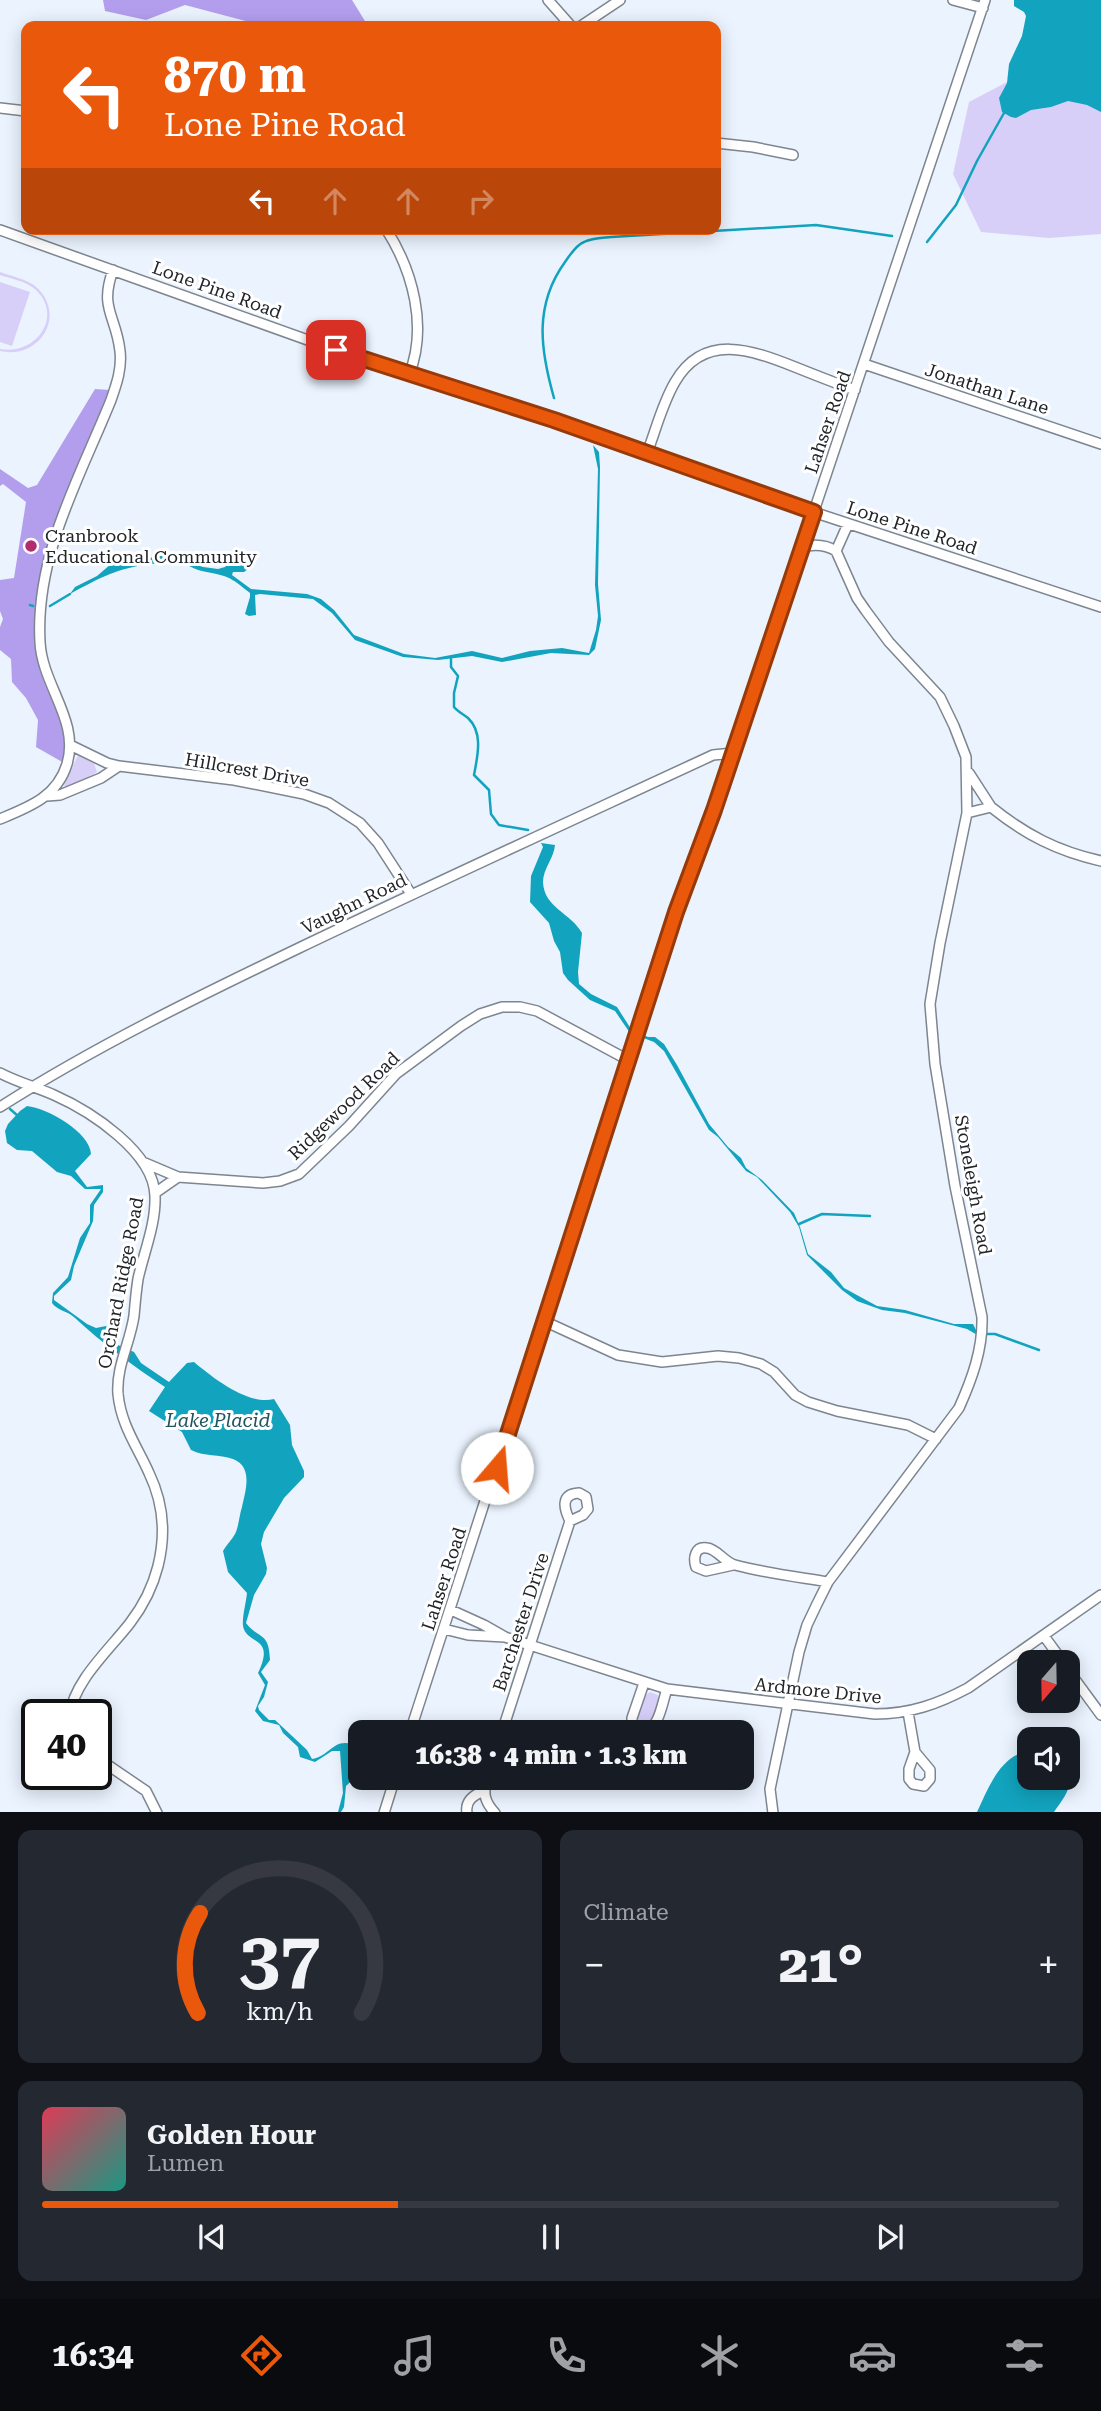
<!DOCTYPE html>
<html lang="en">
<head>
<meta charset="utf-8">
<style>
  :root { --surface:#171b24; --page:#242831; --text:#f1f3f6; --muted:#9ea1a6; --line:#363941; --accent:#ea580c }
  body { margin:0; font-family:"Roboto Serif",serif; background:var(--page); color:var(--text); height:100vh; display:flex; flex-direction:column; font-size:26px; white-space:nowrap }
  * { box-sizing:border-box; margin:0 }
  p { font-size:23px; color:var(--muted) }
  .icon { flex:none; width:38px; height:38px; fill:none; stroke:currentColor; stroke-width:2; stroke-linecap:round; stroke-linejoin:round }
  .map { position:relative; height:1812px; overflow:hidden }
  .side { display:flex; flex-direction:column; gap:18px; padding:18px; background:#0d0f14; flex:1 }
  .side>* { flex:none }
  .guide { position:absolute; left:21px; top:21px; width:700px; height:214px; border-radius:14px; box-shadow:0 4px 18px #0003; background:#ea580c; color:#fff; overflow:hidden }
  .needle { width:46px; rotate:200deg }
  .controls { position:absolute; left:1017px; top:1650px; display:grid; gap:14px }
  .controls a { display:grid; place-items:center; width:63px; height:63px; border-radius:14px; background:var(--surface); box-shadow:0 4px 18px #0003; font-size:35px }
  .speed { position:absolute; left:21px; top:1699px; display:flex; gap:14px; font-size:35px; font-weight:700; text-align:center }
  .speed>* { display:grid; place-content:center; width:91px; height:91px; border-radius:50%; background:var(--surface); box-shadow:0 4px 18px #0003; line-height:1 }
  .speed .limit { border:4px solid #111; border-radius:10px; background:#fff; color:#111 }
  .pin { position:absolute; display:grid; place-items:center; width:60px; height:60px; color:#fff; margin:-30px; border-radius:14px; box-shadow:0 4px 10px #0006 }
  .me { position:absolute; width:77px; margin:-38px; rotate:18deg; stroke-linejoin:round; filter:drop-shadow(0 0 5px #0008) }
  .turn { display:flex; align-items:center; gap:24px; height:147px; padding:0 28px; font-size:32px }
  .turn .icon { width:91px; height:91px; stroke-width:2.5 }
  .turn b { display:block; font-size:49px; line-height:60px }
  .lanes { display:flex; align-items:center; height:66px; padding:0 28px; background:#0003; justify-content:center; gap:35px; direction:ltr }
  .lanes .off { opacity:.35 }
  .big { font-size:52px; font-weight:800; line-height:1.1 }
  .side .tile { flex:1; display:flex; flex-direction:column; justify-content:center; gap:10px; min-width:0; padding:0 24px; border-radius:14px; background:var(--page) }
  .side .dial { align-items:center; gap:0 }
  .dial svg { height:182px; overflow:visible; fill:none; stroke:var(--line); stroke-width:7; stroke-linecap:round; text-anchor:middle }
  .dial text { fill:var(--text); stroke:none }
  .song { display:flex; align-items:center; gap:21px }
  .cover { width:84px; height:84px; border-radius:10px; background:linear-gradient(135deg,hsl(350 70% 55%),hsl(170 70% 35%)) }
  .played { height:7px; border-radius:4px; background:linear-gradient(90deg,var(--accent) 35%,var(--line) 35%) }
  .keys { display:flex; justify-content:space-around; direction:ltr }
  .heat { display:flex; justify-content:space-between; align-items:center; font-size:38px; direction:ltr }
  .side .tiles { flex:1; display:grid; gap:18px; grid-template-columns:1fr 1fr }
  .tile:last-child { grid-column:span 2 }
  .trip { position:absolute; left:348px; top:1720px; width:406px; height:70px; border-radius:14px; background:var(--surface); box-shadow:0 4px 18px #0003; font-weight:800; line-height:70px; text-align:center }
  .tab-bar { display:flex; height:112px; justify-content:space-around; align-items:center; background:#090b0e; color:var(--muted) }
  .tab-bar .icon { width:49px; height:49px }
  .tab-bar .selected { color:var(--accent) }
  .tab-bar b { font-size:32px; color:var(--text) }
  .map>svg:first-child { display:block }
  .green { fill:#d8cff9 }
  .forest { fill:#b39eee }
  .water { fill:#12a3be }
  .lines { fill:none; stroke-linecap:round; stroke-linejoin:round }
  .stream { stroke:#12a3be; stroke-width:2.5 }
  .minor-casing { stroke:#7d858f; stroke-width:12 }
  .minor { stroke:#fff; stroke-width:9 }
  .route-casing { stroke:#983908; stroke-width:18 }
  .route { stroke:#ea580c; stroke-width:12 }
  .poi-dot { fill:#b32c6f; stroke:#fff; stroke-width:2.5 }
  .labels { text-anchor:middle; stroke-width:6; stroke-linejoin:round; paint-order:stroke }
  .street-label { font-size:18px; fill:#212529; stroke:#fff }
  .poi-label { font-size:18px; fill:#212529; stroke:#fff; text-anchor:start }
  .water-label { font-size:19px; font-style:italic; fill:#20545f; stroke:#fff }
</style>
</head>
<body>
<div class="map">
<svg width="1101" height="1813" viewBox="0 0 1101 1813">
  <rect width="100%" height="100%" fill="#eaf3fe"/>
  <path class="green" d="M1030,70l71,27v137l-52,4 -68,-6 -28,-58 16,-72z
    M0,272c11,4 26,7 35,14 33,28 5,74 -35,65v-2c35,7 64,-32 36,-59 -10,-9 -24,-11 -36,-15z
    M0,282l30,10 -18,54 -12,-4z
    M78,755l16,8 3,9 -20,12 -11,4 -2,-3z
    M650,1692l8,3 1,7 -7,22 -9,5 -7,-6v-3l7,-23z"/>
  <path class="forest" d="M103,0h249l16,26h-104l-79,-21 -39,15 -41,-9z
    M95,389l15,1c-28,68 -60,128 -70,201 -3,20 -6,39 -4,59 4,41 35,68 28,113l-28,-16 2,-27 -12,-22 -14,-16 -1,-23 -11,-9v-23l3,-8 -3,-8v-31l14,-2 12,-76 -23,-18 -3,2v-17l28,19 9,-3z"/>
  <path class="water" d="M1014,0h87v112l-14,-7 -19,-4 -17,6 -20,3 -15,8 -5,-1 -9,-5 -3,-14 8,-15 2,-19 13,-28 4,-20 -2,-4 -10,-6z
    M593,445l6,7 1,15 -2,117 3,36 -6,29 -6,6 -38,-2 -49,9 -30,-6 -34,4 -35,-3 -48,-17 -23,-27 -19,-14 -53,-5 -5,1 1,20 -7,1 -4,-2 5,-17v-4c-21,-17 -22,-17 -48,-22 -10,-2 -20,-11 -31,-11 -7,0 -14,4 -21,4 -32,4 -51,14 -80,30l5,-7 22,-11 14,-12 50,-8 14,1 28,10 15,2 7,-2 10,-11 13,3v10l-4,3h-11l-1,3 19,14 56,5 14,5 13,11 20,25 50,19 31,4 37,-7 30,7 28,-7 32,-3 27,5 7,-23 2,-14 -3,-31 3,-116z
    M541,843l14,2c-1,13 -12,24 -12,37 1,26 28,31 39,51l-4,39 1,12 12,10 26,13 14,22 17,8h7l9,7 13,21 32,59 19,23 13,11 5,10 16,12 32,33 6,14 8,27 23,18 13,16 33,18 28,4 49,14h19l6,12 -12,-7 -62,-16 -23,-3 -25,-9 -15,-11 -35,-35 -8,-28 -9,-15 -33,-35 -11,-6 -28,-34 -9,-7 -45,-79 -10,-9 -24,-9 -15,-22 -25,-11 -22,-20 -5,-7 -3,-21 -6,-11 -5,-18 -19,-21 1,-26 12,-29z
    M27,1106c20,2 63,26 64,48l-16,17 12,16 16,-2v7l-9,13 -1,16 -19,45 -3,14 -17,16v4l33,24 9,4 10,-2 4,5 1,11 23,10 7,11 28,19 18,-19 7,-1c19,16 55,44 80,37l16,26 2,20 12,26v6l-20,21 -20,34 -3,12 6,24 -1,6 -12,21 -8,28c13,17 23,8 24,37l-9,12 7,10 -4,15 -6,9 1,4 10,10h6l32,30 5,9c19,-2 22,-26 48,-11 0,18 -1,26 -14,38l-2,21 -3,5h-3l5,-19 -3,-42h-8l-17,11 -15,-5 -2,-10 -15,-14 -4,-8 -16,-4 -8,-10 10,-26 -7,-12c18,-38 -11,-27 -15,-47 -1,-9 3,-23 4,-33l-19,-21 -5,-21c3,-6 9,-11 12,-17 4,-8 4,-18 7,-27 3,-15 12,-40 -9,-48 -14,-5 -28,-2 -42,-9l-9,-18 -33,-21 16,-24c-32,-21 -63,-44 -90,-69 -7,-7 -17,-7 -23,-15l1,-10 15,-16 12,-39 10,-15v-18l11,-16h-16l-14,-13 -14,-4 -25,-21 -15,-1 -10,-7 -2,-12 3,-7 12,-13z
    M1029,1751v27h39v-7c6,16 -5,28 -14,41h-77c11,-23 23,-57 52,-61z"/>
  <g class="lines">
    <path class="stream" d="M927,242l29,-37 21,-44 27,-48
      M554,398c-14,-49 -20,-93 11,-136 5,-7 11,-17 19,-20 8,-4 18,-4 27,-5l205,-12 76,11
      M30,605l3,1
      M50,606l20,-12
      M451,659v8l7,9 -4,17v14c4,5 9,7 14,11 16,15 9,40 6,57l15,15 2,24 8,11 29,5
      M10,1109l8,7
      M799,1224l23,-10 48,2
      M982,1334h13l44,16"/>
    <defs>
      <path id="minor" d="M548,0l23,26
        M953,0l30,8
        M581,26l39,-26
        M0,108l26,3
        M716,143l37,4 40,8
        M386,229c27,42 42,98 23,146
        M0,230l372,133 182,57 244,87 303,100
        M864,364l237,80
        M647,453c9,-23 15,-49 28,-71 29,-50 77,-32 120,-15 20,8 40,16 60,23
        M802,547c12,-3 23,-3 34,4
        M70,745l37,18 12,3
        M969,773l22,34
        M47,796l13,-1 41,-17 18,-12 115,14 70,14 25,9 31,20 18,20 33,51
        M967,813l24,-6c35,28 66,44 110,54
        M0,819c29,-12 57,-22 67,-55 13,-43 -25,-79 -27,-122 -5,-87 40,-165 71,-242 6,-17 11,-32 9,-49 -4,-36 -21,-42 -7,-81
        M0,1073c17,9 36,14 54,22 36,16 100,57 101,101 1,28 -11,56 -17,83 -2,13 -3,25 -4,37 -4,27 -18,51 -16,78 3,31 19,52 31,79 14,29 17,61 9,93 -5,20 -15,40 -28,57 -20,26 -57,59 -60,92
        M0,1107c96,-61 197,-110 299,-159 138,-66 276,-129 414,-193l20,-2
        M145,1163l33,14
        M155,1193l23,-16 85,6 17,-2 19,-7 50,-48 47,-52 65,-48 19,-12 22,-7h18l17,4 93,50
        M544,1321l74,34 44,7 56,-6 21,2 22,6 13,8 21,23 13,7 29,9 71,14 28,14
        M579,1493l7,4 2,12 -5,6 -13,6c-6,-12 -10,-27 9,-28z
        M733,1565l-27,6 -10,-4c-3,-9 -1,-21 11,-19 10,1 17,14 28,17 30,8 63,12 93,17
        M451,1610l33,15 21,12 162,52 208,25c35,0 63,-10 93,-26l133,-93
        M444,1629l24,6 37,2
        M1044,1636l19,26
        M1068,1670l33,45
        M908,1712l7,40 15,18v9l-6,7 -11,-2 -4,-5v-10l6,-17
        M410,1732l266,-820 38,-102 271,-810
        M502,1732l68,-211
        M641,1732l-9,-7v-7l12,-35
        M646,1732c14,-7 16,-29 21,-43
        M96,1757l50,34 11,22
        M487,1778c-4,15 -3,23 8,35
        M384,1813l11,-35
        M467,1813c-2,-12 6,-18 17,-22
        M773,1813l-3,-24 29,-137 8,-27 10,-21 11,-22 131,-174c13,-29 24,-59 23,-91l-27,-131 -20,-122 -5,-60 10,-61 27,-130 -1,-56 -12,-31 -14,-29 -51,-55 -23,-31 -9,-13 -21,-47 12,-27"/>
    </defs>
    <use href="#minor" class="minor-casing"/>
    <use href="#minor" class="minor"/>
  </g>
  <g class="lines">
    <defs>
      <path id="route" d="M336,350l218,70 260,92 -100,298 -38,102 -179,556"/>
    </defs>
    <use href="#route" class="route-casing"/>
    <use href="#route" class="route"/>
  </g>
  <circle class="poi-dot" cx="31" cy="546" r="7"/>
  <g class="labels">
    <g class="street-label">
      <text transform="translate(217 290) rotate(20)" y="6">Lone Pine Road</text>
      <text transform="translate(987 389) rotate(18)" y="6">Jonathan Lane</text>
      <text transform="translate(828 422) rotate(-71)" y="6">Lahser Road</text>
      <text transform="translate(912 528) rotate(18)" y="6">Lone Pine Road</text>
      <text transform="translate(247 770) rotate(10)" y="6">Hillcrest Drive</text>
      <text transform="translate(354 904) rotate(-26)" y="6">Vaughn Road</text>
      <text transform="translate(344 1106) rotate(-44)" y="6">Ridgewood Road</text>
      <text transform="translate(973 1185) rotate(80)" y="6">Stoneleigh Road</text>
      <text transform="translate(121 1283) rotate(-79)" y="6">Orchard Ridge Road</text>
      <text transform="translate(444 1579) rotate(-72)" y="6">Lahser Road</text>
      <text transform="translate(521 1622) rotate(-72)" y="6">Barchester Drive</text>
      <text transform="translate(818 1691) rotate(6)" y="6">Ardmore Drive</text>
    </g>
    <g class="poi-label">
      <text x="45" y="542">Cranbrook<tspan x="45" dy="21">Educational Community</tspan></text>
    </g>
    <g class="water-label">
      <text x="218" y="1427">Lake Placid</text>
    </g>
  </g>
</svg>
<div class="controls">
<a><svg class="needle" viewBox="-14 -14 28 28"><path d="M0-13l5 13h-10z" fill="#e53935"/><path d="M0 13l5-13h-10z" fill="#9ea1a6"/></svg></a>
<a><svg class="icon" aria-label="sound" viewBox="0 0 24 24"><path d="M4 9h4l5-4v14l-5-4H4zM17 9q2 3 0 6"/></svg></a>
</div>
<div class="speed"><div class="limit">40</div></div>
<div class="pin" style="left:336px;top:350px;background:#d93025"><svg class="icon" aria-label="arrive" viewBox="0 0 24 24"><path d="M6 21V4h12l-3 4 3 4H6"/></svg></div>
<svg class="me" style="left:497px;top:1468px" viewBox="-20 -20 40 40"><circle r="19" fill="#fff"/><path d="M0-13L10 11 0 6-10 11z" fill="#ea580c"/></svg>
<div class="trip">16:38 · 4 min · 1.3 km</div>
<div class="guide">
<div class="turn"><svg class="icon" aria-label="left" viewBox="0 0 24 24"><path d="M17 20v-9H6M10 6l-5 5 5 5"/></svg><div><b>870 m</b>Lone Pine Road</div></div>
<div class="lanes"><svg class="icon" aria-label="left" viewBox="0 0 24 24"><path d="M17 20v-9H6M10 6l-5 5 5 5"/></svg><svg class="icon off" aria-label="ahead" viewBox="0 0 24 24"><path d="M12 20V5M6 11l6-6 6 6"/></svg><svg class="icon off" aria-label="ahead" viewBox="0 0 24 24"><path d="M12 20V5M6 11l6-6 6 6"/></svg><svg class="icon off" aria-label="right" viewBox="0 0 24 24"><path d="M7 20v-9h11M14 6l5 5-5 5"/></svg></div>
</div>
</div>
<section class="side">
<div class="tiles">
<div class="tile dial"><svg viewBox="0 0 100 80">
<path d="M14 69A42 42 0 1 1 86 69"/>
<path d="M14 69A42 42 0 0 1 15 25" stroke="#ea580c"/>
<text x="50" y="56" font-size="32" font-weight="700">37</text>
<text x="50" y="72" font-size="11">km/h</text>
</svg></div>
<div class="tile"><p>Climate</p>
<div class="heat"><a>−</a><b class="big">21°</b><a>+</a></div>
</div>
<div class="tile">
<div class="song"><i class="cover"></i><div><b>Golden Hour</b><p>Lumen</p></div></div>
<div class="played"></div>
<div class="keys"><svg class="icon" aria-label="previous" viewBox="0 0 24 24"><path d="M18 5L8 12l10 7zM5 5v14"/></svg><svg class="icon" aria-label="pause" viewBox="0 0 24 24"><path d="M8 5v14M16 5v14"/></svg><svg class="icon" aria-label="next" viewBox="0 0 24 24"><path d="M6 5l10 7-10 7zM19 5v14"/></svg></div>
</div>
</div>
</section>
<nav class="tab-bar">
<b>16:34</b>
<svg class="icon selected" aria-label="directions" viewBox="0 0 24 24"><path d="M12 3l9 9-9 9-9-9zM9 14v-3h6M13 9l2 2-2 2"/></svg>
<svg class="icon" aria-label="music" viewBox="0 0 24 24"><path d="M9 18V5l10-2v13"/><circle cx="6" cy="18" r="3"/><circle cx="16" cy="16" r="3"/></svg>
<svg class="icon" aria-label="phone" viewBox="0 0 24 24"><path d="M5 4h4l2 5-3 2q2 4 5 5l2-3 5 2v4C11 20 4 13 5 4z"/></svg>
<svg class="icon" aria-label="climate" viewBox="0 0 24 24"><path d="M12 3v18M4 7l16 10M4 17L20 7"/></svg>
<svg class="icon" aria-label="car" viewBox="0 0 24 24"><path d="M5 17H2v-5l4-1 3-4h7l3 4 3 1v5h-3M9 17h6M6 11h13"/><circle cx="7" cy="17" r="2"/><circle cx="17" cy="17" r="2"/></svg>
<svg class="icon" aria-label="filters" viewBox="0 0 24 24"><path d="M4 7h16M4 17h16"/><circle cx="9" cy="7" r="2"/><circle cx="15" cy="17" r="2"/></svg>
</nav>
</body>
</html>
